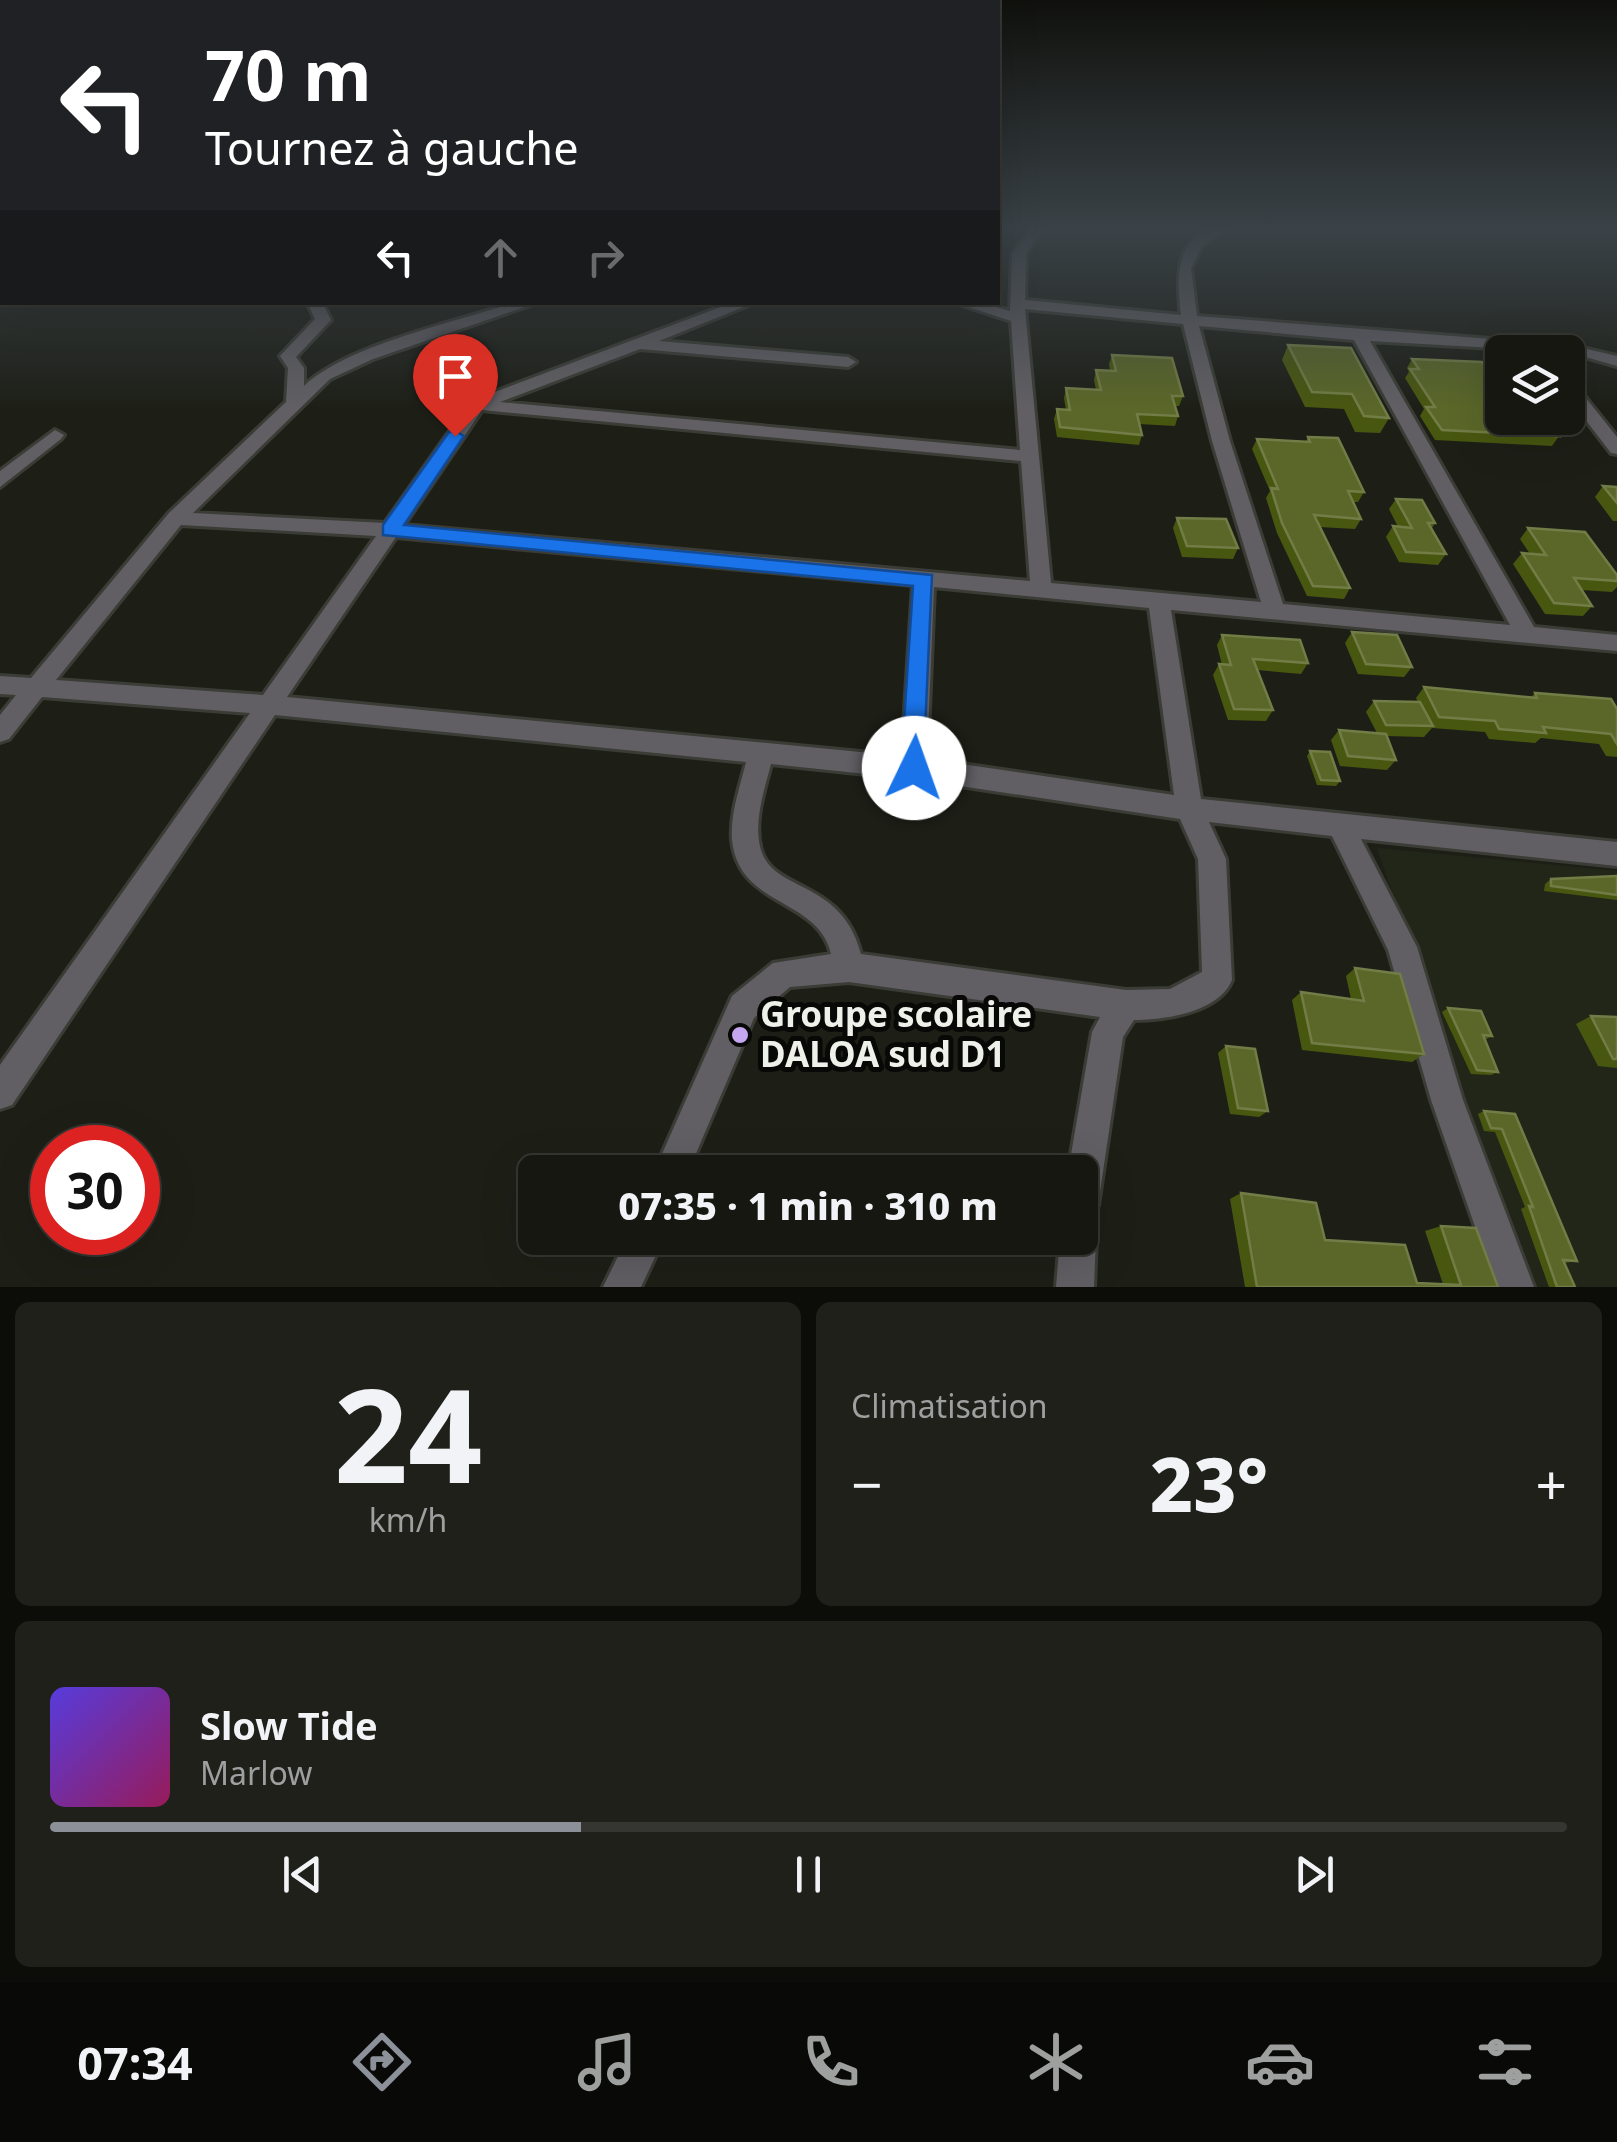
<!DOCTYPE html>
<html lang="fr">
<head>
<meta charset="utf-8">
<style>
  :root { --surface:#161711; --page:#1f201a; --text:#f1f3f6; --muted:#9e9f9f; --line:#353631; --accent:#8c9099 }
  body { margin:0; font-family:"Noto Sans",sans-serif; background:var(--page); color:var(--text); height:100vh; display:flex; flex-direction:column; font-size:38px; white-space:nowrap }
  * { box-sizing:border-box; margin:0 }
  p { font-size:32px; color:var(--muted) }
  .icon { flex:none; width:55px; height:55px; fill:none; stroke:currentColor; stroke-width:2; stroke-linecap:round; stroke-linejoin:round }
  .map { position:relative; height:1287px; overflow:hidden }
  .drawer { display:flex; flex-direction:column; gap:15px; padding:15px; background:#0c0d09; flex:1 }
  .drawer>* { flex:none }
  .banner { position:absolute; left:0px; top:0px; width:1000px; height:305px; box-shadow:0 10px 40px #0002,0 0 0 2px var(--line); background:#202124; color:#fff; overflow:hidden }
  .controls { position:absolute; left:1485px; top:335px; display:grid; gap:20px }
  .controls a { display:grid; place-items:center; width:100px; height:100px; border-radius:15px; background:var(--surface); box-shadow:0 10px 40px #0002,0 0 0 2px var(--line); font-size:50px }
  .speed { position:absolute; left:30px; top:1125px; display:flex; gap:20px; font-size:50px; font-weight:700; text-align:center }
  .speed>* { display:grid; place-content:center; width:130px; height:130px; border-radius:50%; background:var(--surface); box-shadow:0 10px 40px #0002,0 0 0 2px var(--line); line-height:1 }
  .speed .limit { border:15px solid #d22; background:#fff; color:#111 }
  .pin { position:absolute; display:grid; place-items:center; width:85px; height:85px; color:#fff; margin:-102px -42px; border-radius:50% 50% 50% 0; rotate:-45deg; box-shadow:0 0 10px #0007 }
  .pin .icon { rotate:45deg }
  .me { position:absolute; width:110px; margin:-55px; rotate:3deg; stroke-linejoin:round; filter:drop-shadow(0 0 8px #0008) }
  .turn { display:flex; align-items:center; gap:35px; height:210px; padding:0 40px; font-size:45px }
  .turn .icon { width:130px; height:130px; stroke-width:2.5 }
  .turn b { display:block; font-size:70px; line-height:85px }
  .lanes { display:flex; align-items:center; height:95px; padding:0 40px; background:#0003; justify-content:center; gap:50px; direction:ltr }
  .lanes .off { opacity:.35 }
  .big { font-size:75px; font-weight:800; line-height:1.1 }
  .drawer .tile { flex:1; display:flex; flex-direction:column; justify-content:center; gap:15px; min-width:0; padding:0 35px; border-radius:15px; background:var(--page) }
  .drawer .dial { align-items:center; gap:0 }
  .dial b { font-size:130px; line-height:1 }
  .song { display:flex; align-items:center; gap:30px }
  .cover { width:120px; height:120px; border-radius:15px; background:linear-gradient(135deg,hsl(250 70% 55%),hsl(330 70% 35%)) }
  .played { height:10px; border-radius:5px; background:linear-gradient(90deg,var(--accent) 35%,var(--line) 35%) }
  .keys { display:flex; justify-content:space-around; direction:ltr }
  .heat { display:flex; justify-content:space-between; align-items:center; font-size:55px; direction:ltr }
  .drawer .tiles { flex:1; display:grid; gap:15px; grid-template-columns:1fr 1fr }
  .tile:last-child { grid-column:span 2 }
  .trip { position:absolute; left:518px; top:1155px; width:580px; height:100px; border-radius:15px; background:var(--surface); box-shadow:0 10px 40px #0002,0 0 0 2px var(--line); font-weight:800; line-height:100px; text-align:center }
  .tab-bar { display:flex; height:160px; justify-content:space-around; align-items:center; background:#090907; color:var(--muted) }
  .tab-bar .icon { width:70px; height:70px }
  .tab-bar .selected { color:var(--accent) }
  .tab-bar b { font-size:45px; color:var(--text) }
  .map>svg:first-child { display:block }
  .built { fill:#222618 }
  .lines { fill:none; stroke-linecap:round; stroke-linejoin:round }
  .minor-casing { stroke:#3a3c35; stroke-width:6 }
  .minor { fill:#615f64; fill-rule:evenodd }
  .wall { fill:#485710 }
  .building { fill:#5a6728; stroke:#717c46; stroke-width:2.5 }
  .route { fill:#1a73e8; stroke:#114b97; stroke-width:2.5 }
  .poi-dot { fill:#c5a7f1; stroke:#080906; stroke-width:4 }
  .labels { text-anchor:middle; stroke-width:10; stroke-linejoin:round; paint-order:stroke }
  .near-poi-label { font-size:35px; font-weight:bold; fill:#eef0ea; stroke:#080906; text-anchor:start }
</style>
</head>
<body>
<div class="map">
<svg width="1617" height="1287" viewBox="0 0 1617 1287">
  <rect width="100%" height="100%" fill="#1d1f17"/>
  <path class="built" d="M1377,848l240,23v416h-89z"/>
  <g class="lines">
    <defs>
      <path id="minor" d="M1030,229h13l-17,25 -1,46 156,15c-5,-40 -6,-86 46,-86l-25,17 -11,22 6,48 372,29 48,11v10l-49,-14 -198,-11 164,286 83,8v16l-446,-41 30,189 416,43v24l-256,-27 56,108 46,153 71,187h-38l-65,-187 -43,-150 -56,-114 -123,-14 17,37 6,121c-13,32 -67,40 -98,40l-11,17 -25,168 -6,12 -10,5 9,3 5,13 -2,49h-38l4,-49h20v-66h-12l24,-140 8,-15 -251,-35 -59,5 -36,31 -66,154h-34l78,-176 41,-33 58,-9c-13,-57 -92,-46 -99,-114 -2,-26 8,-53 14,-78l-471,-47 -263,390 -12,4v-44l250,-352 -208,-16 -33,42 -9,3v-27l16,-20 -16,-1v-18l31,2 138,-165 117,-111 2,-34 -8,-12 35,-37 -8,-17h15l9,18 -35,37 8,11v18c43,-41 152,-64 212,-84h23l-166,57 -43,20 -137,134 192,10 86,-122 263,-99h22l-97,39 189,16 8,5 -8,5 -208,-18 -140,53 520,48 -9,-129 -58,-19h25l32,9 2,-57zM1025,309l158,15 29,117 49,161 -210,-19zM1199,326l155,14 156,285 -227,-21 -53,-163zM482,410l539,51 9,120 -626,-56zM181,525l195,11 -113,159 -207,-15zM396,537l517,48 -11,171 -615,-59zM934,587l215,21 25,187 -247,-36zM771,764l143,15 266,40 18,40 4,113 -32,17 -44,1 -265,-36c-19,-75 -87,-61 -100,-104 -8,-27 3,-59 10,-86z
        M1568,382l6,1 43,54v17l-6,-1 -43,-56z
        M55,430l9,5 -3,4 -61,48v-16z
        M627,1238h37l-23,49h-38z"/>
    </defs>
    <use href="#minor" class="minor-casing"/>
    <use href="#minor" class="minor"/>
  </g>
  <path class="wall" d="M1288,345l101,73 -9,15 -25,-1 -11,-23 -39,-2 -23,-47z
    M1488,346l14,6v28l-19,-25z
    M1112,355l71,41 -4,10h-4l3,10 -3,10 -36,-2 3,11 -3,10 -82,-8 -3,-18 3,-10 9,1 -2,-12 2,-10 30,2 -2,-10 2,-10 14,1 -1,-7z
    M1412,359l90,59 57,18 -7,10 -117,-6 -15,-24 4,-7 -19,-31 4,-6 -2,-4z
    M1308,437l56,55 -6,10h-5l8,17 -6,10 -35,-2 30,61 -6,11 -37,-3 -30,-63 -11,-35 4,-7 -18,-42 5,-10 49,2z
    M1603,486l14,1v34h-4l-18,-24z
    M1396,499l39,24 -3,5 14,26 -8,11 -39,-3 -13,-25 7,-11 5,1 -9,-18z
    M1177,518l61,30 -5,11 -51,-2 -9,-29z
    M1528,528l89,47v12l-5,5 -30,-2 10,16 -9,10 -38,-2 -32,-50 9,-11 8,1 -10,-15z
    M1352,632l60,35 -8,10 -46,-3 -13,-31z
    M1222,635l86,28 -7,11 -44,-4 16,40 -7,11 -38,-1 -15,-45 6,-11 3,1 -5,-20z
    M1424,687l106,11 5,-5 82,16v48l-11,-1 -7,-12 -58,-6 -6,5 -46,-4 -4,-7 -53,-4 -8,9 -38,-1 10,24 -9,10 -47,-4 -9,-26 8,-10 38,3 -11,-21 8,-11 44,1 -2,-4z
    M1310,751l30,30 -4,5 -19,-1 -10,-29z
    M1617,876v24l-73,-9 1,-7 6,-5z
    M1355,968l69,86 -12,8 -110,-12 -10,-50 9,-8 50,7 -5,-23z
    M1448,1008l44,28 -7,4 13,32 -7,3 -20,-1 -29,-62z
    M1591,1016l26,1v51l-19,-2 -22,-42z
    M1226,1046l42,65 -9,6 -29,-3 -12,-61z
    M1484,1111l31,3 62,147 -12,2 10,24h-26l-28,-78 4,-2 -30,-75 -11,-1 -6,-17z
    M1241,1193l84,47 92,43 26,1 -18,-53 16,-5 57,61h-253l-15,-88z"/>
  <path class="building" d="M1288,345l63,3 38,70 -25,-2 -12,-22 -40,-2z
    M1488,346l35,1 5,5h-26v11z
    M1112,355l60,3 11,38h-11l6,20 -41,-2 5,21 -82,-8 -3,-18 13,1 -4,-22 35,2 -5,-20 20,1z
    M1412,359l70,3 20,27v29h42l15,18 -117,-6 -16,-23h9l-25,-38h9z
    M1308,437l30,1 26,54 -16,-1 13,28 -47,-4 36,73 -37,-2 -31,-63 -11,-35 7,1 -21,-50 53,3z
    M1603,486l14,1v16z
    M1396,499l26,1 13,23h-7l18,31 -40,-2 -13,-26 19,2z
    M1177,518l49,1 12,29 -51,-2z
    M1528,528l57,4 32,43v6l-43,-3 18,28 -38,-3 -32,-50 24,2z
    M1352,632l45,3 15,32 -46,-3z
    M1222,635l78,5 8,23 -55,-4 20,51 -39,-1 -15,-45 12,1z
    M1424,687l113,11 -2,-5 76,6 6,10v35l-6,-10 -68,-7 3,6 -47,-4 -4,-8 -56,-4z
    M1374,701l46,1 13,24 -47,-1z
    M1339,730l47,4 10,26 -48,-4z
    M1310,751l20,1 10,29 -19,-1z
    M1617,876v19l-66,-9v-7z
    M1355,968l45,6 24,80 -112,-11 -11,-51 63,9z
    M1448,1008l33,3 11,25 -9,-1 15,37 -21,-2z
    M1591,1016l26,1v42h-4z
    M1226,1046l29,3 13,62 -30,-3z
    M1484,1111l31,3 62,147 -14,-1 12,27h-18l-28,-81 4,1 -31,-78 -11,-1z
    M1241,1193l75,10 9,37 80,5 12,38 44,2 -20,-59 35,2 22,59h-241z"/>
  <linearGradient id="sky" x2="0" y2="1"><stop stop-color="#10110d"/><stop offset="0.56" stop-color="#3a4247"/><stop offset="1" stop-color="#3a4247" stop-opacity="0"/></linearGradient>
  <rect width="1617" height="409" fill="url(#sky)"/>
  <path class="route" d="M455,431l9,5 -60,89 528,50 -9,200h-19l-3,-7 12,-182 -530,-51v-10l66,-93z"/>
  <circle class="poi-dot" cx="740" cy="1035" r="10"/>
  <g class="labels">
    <g class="near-poi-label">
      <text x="760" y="1027">Groupe scolaire<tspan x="760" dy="40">DALOA sud D1</tspan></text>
    </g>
  </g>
</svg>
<div class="controls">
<a><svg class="icon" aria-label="layers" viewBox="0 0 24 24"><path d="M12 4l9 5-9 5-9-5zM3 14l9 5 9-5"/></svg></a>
</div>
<div class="speed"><div class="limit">30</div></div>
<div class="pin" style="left:455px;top:436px;background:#d93025"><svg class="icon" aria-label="arrive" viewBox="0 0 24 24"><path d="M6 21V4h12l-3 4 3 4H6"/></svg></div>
<svg class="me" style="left:914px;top:768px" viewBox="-20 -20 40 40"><circle r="19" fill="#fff"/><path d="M0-13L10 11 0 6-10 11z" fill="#1a73e8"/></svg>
<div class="trip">07:35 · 1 min · 310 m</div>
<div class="banner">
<div class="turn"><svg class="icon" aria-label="left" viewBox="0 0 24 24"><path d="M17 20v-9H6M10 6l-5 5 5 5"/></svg><div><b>70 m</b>Tournez à gauche</div></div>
<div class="lanes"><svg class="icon" aria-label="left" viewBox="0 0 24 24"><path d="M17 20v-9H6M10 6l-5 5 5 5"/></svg><svg class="icon off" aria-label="ahead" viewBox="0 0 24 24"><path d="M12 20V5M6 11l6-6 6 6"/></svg><svg class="icon off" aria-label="right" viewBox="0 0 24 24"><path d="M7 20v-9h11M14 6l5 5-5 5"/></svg></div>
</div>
</div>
<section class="drawer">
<div class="tiles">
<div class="tile dial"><b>24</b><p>km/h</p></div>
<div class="tile"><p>Climatisation</p>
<div class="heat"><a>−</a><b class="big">23°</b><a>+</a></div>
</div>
<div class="tile">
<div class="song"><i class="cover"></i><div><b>Slow Tide</b><p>Marlow</p></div></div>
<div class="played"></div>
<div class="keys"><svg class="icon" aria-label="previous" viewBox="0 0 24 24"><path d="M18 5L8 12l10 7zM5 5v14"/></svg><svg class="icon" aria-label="pause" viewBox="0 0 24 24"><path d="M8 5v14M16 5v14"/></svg><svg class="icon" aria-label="next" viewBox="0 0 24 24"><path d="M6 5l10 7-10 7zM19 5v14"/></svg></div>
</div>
</div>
</section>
<nav class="tab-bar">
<b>07:34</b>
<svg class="icon selected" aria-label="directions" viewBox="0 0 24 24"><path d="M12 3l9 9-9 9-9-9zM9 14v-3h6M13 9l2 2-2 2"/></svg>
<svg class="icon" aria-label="music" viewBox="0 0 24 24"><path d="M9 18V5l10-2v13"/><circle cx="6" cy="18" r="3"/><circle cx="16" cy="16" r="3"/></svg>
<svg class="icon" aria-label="phone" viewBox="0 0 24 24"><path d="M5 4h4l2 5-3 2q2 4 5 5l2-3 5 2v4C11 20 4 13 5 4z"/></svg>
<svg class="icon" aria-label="climate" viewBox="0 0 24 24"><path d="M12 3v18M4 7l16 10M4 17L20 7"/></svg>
<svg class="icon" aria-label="car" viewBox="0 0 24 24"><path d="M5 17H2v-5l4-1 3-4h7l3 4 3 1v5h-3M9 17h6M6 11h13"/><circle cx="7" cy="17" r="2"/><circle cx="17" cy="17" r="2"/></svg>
<svg class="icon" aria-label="filters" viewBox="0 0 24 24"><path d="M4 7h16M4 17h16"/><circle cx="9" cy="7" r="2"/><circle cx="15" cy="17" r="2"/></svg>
</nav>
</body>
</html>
